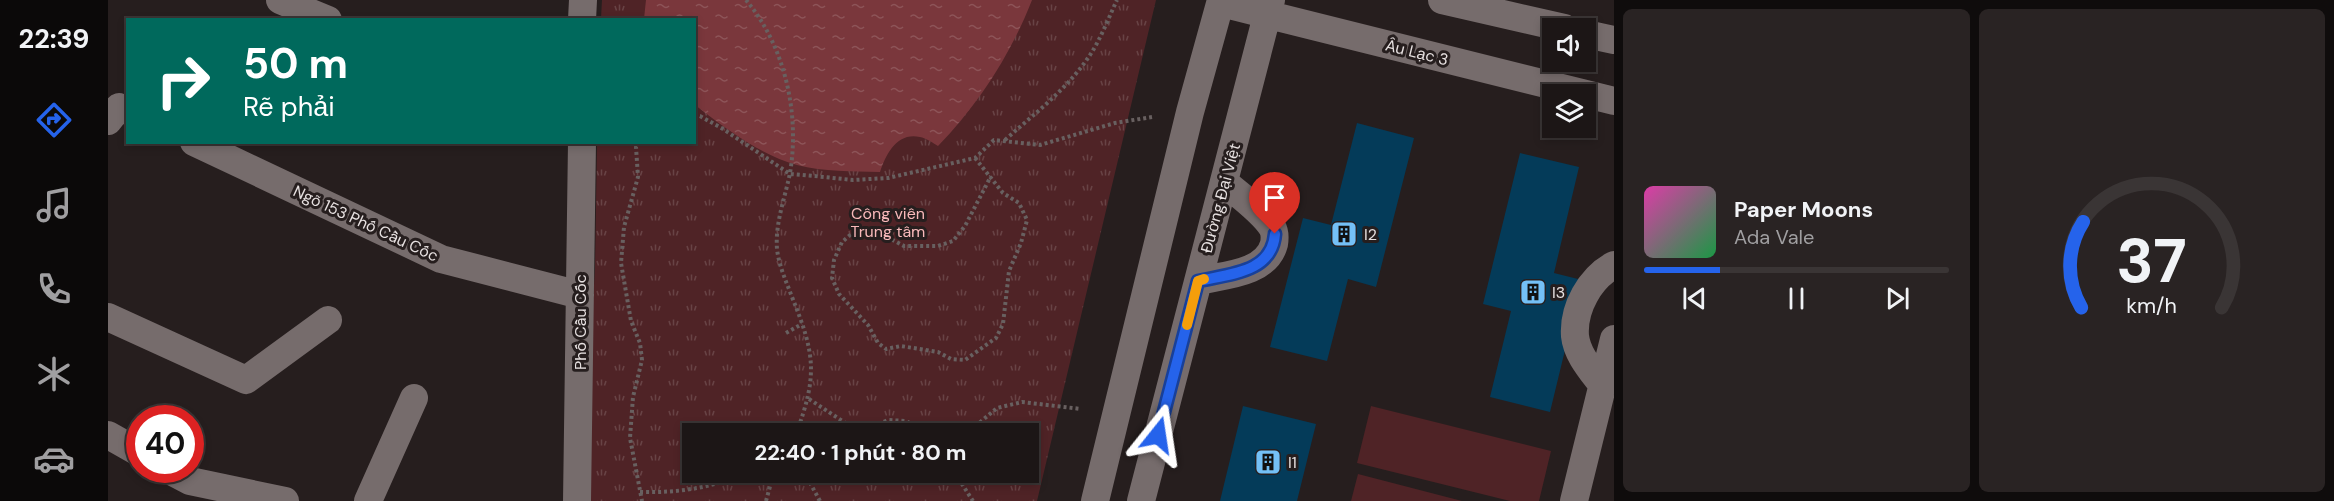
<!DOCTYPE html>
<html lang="vi">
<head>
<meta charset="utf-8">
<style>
  :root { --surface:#1c1616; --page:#292323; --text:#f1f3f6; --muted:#a09fa1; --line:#3a3535; --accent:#2563eb }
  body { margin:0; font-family:"DM Sans",sans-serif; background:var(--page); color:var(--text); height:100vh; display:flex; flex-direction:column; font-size:22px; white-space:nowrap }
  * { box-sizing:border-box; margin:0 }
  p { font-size:20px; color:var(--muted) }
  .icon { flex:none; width:33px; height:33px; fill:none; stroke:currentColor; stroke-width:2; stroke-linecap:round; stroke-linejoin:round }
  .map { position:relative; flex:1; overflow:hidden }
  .side { display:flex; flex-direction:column; gap:9px; padding:9px; background:#0f0c0c; width:720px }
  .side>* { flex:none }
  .top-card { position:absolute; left:18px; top:18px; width:570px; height:126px; border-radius:0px; box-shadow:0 3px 9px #0003,0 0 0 2px var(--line); background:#00695c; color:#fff; overflow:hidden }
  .fabs { position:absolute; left:1434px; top:18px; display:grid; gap:12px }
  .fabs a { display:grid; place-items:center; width:54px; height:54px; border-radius:0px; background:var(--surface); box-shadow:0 3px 9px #0003,0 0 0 2px var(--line); font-size:30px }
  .speed { position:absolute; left:18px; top:405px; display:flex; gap:12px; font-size:30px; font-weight:700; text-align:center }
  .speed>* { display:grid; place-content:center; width:78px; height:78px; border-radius:50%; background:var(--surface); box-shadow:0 3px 9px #0003,0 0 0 2px var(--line); line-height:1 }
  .speed .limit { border:9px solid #d22; background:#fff; color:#111 }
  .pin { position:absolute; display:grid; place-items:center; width:51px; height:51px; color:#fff; margin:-62px -26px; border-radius:50% 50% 50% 0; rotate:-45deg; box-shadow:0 0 6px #0007 }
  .pin .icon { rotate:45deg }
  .me { position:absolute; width:66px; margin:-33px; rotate:15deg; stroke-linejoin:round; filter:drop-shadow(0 0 4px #0008) }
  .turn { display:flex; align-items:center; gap:21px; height:126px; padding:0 18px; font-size:27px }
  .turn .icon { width:78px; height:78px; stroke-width:2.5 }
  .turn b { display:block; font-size:42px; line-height:51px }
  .side .tile { flex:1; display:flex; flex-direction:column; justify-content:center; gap:9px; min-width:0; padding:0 21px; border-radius:9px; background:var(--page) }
  .side .dial { align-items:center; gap:0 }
  .dial svg { height:156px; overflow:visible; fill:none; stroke:var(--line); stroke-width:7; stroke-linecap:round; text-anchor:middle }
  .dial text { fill:var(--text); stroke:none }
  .song { display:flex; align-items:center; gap:18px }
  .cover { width:72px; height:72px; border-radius:9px; background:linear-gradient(135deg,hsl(320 70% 55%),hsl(140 70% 35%)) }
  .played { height:6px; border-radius:3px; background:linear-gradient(90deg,var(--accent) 25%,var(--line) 25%) }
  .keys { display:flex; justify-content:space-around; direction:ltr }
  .side .tiles { flex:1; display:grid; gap:9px; grid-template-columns:repeat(2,1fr) }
  .trip { position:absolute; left:574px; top:423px; width:357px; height:60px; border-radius:0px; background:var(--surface); box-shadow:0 3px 9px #0003,0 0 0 2px var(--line); font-weight:700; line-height:60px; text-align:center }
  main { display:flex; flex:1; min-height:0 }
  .dock { display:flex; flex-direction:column; width:108px; justify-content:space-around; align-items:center; background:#0b0909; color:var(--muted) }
  .dock .icon { width:42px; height:42px }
  .dock .active { color:var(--accent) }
  .dock b { font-size:27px; color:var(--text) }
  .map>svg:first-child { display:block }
  .park { fill:url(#park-tufts); fill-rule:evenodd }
  .pitch { fill:#4f2326 }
  .water { fill:url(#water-ripples) }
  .building { fill:#043b59 }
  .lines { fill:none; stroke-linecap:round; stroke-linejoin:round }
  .path { stroke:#686060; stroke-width:4; stroke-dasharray:3 3; stroke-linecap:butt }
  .minor { stroke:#766c6c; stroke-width:28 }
  .route-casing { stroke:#184099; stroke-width:15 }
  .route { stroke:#2563eb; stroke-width:10 }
  .slow { stroke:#f59e0b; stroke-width:10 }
  .labels { text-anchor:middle; stroke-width:6; stroke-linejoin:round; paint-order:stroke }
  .street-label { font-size:16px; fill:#e7e1e1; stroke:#261e1e }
  .park-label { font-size:16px; fill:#f9b9ba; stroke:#261e1e }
  .poi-label { font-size:16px; fill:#e7e1e1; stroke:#261e1e; text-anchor:start }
</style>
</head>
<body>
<main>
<nav class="dock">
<b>22:39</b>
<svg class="icon active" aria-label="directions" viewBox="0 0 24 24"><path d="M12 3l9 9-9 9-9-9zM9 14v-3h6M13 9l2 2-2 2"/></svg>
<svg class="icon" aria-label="music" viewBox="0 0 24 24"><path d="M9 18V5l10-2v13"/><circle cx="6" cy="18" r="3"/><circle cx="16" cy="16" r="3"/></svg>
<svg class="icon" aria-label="phone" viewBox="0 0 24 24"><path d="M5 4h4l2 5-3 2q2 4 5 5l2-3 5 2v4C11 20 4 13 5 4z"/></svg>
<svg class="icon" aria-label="climate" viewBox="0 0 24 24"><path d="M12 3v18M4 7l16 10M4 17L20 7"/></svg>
<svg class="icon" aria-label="car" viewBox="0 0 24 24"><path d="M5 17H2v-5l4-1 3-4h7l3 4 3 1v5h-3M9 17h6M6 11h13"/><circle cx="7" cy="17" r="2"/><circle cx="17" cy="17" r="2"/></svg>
</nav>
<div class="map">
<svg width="1506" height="501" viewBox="0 0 1506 501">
  <defs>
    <pattern id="park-tufts" width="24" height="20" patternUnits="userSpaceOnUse" patternTransform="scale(1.5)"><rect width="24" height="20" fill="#4f2326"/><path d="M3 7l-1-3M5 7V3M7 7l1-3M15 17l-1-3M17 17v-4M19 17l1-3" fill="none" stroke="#684345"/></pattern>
    <pattern id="water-ripples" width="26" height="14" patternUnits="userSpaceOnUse" patternTransform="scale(1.5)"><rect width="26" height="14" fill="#7a373c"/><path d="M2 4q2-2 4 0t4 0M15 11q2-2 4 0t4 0" fill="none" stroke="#8d5458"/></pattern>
  </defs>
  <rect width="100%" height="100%" fill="#261e1e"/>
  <path class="park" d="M494,0h554l-119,501h-456l14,-232 2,-126 97,-1v-122l-93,-1zM585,434h336v38h-336z"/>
  <path class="pitch" d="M1263,406l180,45 -12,50h-29l-153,-38z
    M1250,474l104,27h-111z"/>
  <path class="water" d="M538,0h386c-21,54 -54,105 -94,146 -5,-3 -12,-8 -18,-9 -23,-5 -34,17 -40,35 -27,-1 -56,0 -83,-7 -37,-10 -72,-37 -102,-60l-1,-85 -50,-1z"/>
  <path class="building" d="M1249,123l57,15 -38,149 -28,-8 -21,82 -57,-14 33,-129 28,7z
    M1412,153l59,14 -25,106 28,7 -32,132 -60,-15 21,-86 -28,-7z
    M1135,406l73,18 -19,77h-77z"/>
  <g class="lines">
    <path class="path" d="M638,0c39,46 54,114 44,173 -5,25 -15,50 -13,76 2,17 9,32 15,48 23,57 26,78 4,137
      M586,115l6,1 23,13 67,45 24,2 39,4 35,-2 87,-20 19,-18 46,5 75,-22 37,-6
      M897,140c29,-26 60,-49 83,-82 12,-17 20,-39 29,-58
      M533,142l-5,5 2,30 -14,50 -3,36 10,58 9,22 2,17 -9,37 -3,41 12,63
      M867,158l28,35 16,10 8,17 -6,23 -12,28 -6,53 -7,14 -31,22 -14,-1 -13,-7 -37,-6 -15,3 -8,-6 -10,-18 -29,-31 -7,-16 2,-18 8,-18 14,-12 20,1 28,15h34l15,-5 12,-15 26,-50
      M678,333l16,-9
      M701,399l41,27 22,1 16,-7 18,1 24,13
      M858,434l31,-26 25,-6 59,7
      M696,472l16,29
      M851,472l1,9 13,20
      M532,492c38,1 73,-4 108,-20
      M658,501l8,-29"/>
    <path class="minor" d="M172,0l48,20
      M1334,0l122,28
      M1113,3l393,98
      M474,20l1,-20
      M1478,34l28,6
      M0,121l11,-14 9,4
      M86,142l247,117 139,36
      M1090,281c25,-6 68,-7 76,-37 1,-6 1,-12 -2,-17 -10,-16 -34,-33 -48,-45
      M0,317l138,63 82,-60
      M1495,386c-11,-15 -26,-31 -28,-50 -2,-28 15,-58 39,-71
      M0,435l32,18
      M61,470l21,11 95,20
      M260,501l46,-103
      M469,501l5,-359
      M987,501l95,-389 31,-112
      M1033,501l130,-501
      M1466,501l40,-162"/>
  </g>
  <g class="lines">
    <defs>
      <path id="route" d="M1050,435l40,-154c31,-7 74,-8 77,-47"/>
    </defs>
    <use href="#route" class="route-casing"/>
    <use href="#route" class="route"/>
    <path class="slow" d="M1079,325l11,-44 6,-2"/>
  </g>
  <defs>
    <symbol id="building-square" viewBox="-11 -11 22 22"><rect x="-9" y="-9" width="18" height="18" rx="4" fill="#74c0f6" stroke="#261e1e"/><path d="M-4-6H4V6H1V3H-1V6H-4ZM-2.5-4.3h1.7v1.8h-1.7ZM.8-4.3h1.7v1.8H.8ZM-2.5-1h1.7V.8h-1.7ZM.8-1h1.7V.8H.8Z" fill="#111"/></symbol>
  </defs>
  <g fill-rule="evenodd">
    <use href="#building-square" x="1221" y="219" width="30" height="30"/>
    <use href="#building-square" x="1410" y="277" width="30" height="30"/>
    <use href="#building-square" x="1145" y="447" width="30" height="30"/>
  </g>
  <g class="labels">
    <g class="street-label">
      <text transform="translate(1309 52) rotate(14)" y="6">Âu Lạc 3</text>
      <text transform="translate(1112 198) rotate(-75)" y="6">Đường Đại Việt</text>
      <text transform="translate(258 223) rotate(25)" y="6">Ngõ 153 Phố Cầu Cốc</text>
      <text transform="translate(472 322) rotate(-90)" y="6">Phố Cầu Cốc</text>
    </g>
    <g class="park-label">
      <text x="780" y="219">Công viên<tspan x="780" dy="18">Trung tâm</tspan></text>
    </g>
    <g class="poi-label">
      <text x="1256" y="240">I2</text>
      <text x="1444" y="298">I3</text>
      <text x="1180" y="468">I1</text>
    </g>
  </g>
</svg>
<div class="fabs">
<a><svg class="icon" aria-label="sound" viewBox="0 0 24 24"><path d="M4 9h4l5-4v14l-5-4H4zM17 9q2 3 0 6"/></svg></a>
<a><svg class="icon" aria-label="layers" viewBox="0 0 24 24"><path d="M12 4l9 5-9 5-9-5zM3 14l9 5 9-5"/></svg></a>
</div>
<div class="speed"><div class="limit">40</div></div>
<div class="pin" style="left:1167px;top:234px;background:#d93025"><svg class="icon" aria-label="arrive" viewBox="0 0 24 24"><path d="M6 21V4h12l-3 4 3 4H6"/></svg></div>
<svg class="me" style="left:1050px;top:435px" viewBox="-20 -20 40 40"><path d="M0-17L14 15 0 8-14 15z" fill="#2563eb" stroke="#fff" stroke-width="4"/></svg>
<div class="trip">22:40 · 1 phút · 80 m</div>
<div class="top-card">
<div class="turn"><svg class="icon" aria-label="right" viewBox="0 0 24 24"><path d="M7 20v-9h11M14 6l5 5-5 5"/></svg><div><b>50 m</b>Rẽ phải</div></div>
</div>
</div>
<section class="side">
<div class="tiles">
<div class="tile">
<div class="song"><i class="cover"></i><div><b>Paper Moons</b><p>Ada Vale</p></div></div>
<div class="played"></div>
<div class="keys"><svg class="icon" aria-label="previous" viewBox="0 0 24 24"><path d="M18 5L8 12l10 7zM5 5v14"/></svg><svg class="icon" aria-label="pause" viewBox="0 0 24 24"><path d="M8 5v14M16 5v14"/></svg><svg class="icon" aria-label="next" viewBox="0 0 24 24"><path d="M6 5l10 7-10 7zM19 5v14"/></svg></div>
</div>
<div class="tile dial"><svg viewBox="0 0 100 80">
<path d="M14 69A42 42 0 1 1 86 69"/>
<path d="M14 69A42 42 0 0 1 15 25" stroke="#2563eb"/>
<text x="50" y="56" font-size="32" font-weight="700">37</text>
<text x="50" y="72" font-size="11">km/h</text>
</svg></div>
</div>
</section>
</main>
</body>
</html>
